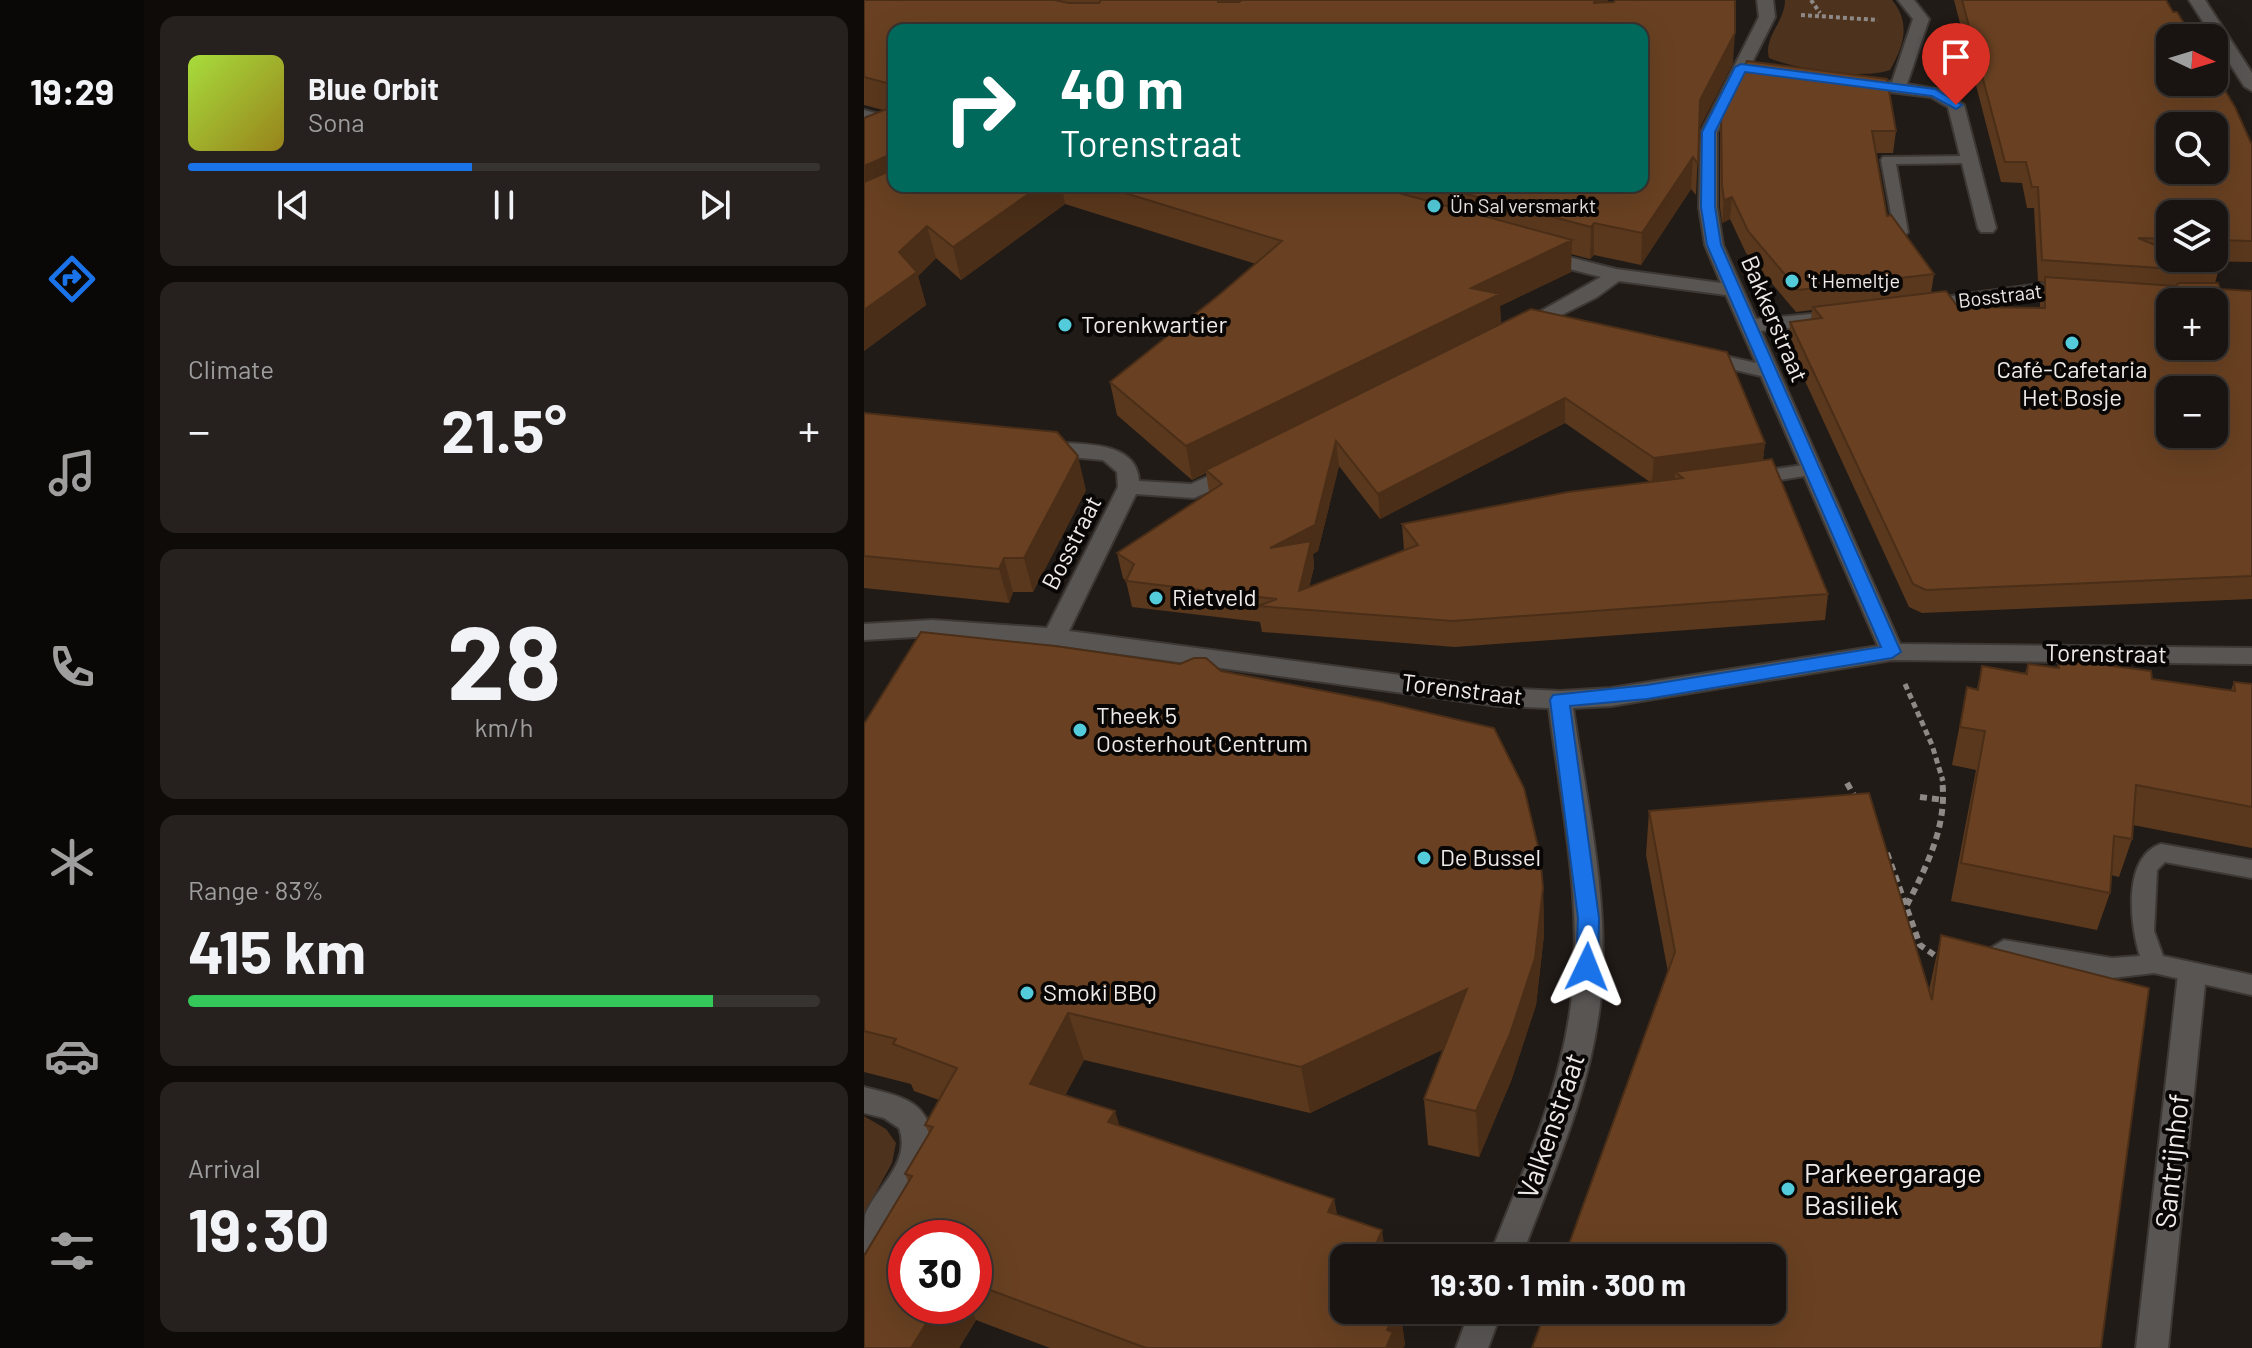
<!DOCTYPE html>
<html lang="en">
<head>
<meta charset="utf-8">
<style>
  :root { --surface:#191411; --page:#26211f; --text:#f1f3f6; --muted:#9f9e9f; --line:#373331; --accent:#1a73e8 }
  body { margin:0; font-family:Barlow,sans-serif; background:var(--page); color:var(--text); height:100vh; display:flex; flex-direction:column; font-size:30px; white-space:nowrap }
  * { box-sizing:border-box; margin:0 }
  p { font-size:26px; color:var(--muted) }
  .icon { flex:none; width:44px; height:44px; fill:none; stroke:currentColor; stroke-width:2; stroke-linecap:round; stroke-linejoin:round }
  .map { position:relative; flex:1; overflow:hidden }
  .drawer { display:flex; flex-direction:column; gap:16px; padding:16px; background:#0e0b09; width:720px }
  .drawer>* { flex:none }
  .banner { position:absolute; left:24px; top:24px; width:760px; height:168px; border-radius:16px; box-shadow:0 8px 32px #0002,0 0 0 2px var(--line); background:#00695c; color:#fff; overflow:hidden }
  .needle { width:52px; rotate:94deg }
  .fabs { position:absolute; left:1292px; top:24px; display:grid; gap:16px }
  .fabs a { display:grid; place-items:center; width:72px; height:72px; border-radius:16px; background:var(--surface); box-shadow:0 8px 32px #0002,0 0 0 2px var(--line); font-size:40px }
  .speed { position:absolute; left:24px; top:1220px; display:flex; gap:16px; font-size:40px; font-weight:700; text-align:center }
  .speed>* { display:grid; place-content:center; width:104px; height:104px; border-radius:50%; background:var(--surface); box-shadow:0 8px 32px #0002,0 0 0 2px var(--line); line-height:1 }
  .speed .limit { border:12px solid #d22; background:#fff; color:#111 }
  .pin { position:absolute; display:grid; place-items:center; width:68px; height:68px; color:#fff; margin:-82px -34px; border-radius:50% 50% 50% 0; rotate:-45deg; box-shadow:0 0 8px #0007 }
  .pin .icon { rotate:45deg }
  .me { position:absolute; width:88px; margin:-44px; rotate:2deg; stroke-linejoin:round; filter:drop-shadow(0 0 6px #0008) }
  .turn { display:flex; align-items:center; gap:28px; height:168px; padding:0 40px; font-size:36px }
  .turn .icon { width:104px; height:104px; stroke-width:2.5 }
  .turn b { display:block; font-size:56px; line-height:68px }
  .big { font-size:60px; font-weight:700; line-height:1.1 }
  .drawer .tile { flex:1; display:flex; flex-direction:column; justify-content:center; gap:12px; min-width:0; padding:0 28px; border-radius:16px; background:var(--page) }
  .drawer .dial { align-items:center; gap:0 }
  .dial b { font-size:104px; line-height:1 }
  .song { display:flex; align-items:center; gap:24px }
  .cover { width:96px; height:96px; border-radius:12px; background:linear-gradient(135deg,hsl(80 70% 55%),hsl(50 70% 35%)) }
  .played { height:8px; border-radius:4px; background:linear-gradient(90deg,var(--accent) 45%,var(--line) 45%) }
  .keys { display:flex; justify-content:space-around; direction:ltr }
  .heat { display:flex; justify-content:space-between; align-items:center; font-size:44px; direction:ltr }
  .charge { height:12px; border-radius:6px; background:linear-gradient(90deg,#34c759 83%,var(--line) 0) }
  .trip { position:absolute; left:466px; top:1244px; width:456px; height:80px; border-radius:16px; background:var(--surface); box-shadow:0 8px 32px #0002,0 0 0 2px var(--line); font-weight:700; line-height:80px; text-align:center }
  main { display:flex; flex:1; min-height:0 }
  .tabs { display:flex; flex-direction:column; width:144px; justify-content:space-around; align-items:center; background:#0a0807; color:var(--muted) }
  .tabs .icon { width:56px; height:56px }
  .tabs .active { color:var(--accent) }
  .tabs b { font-size:36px; color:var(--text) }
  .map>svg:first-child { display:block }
  .green { fill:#4d321e }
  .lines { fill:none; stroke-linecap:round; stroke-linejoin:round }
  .lane-casing { stroke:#3e3834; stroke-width:4 }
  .street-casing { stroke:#3e3834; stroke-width:4 }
  .path-far2 { stroke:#8e8986; stroke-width:4; stroke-dasharray:4 3; stroke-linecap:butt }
  .path-far1 { stroke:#8e8986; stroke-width:5; stroke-dasharray:6 4; stroke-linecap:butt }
  .path { stroke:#8e8986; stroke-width:6; stroke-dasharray:7 5; stroke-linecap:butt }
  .lane { fill:#585553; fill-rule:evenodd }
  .street { fill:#585553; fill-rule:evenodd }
  .wall { fill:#5a381d; fill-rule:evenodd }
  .shaded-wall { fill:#4a2e18 }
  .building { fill:#694122; stroke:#4a2e18; stroke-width:2; fill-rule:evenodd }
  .route { fill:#1a73e8; stroke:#114b97; stroke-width:2 }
  .poi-dot { fill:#53cbda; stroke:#090705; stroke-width:3 }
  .labels { text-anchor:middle; stroke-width:8; stroke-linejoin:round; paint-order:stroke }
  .far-poi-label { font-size:20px; fill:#eeeae7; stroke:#090705; text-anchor:start }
  .far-street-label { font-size:20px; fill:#eeeae7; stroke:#090705 }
  .street-label { font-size:24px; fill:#eeeae7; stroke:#090705 }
  .poi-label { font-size:24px; fill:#eeeae7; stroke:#090705; text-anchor:start }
  .near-street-label { font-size:28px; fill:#eeeae7; stroke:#090705 }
  .near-poi-label { font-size:28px; fill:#eeeae7; stroke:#090705; text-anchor:start }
</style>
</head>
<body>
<main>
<nav class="tabs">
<b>19:29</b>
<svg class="icon active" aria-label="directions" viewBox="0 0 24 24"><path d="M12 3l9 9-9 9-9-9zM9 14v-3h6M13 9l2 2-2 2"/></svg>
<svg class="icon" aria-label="music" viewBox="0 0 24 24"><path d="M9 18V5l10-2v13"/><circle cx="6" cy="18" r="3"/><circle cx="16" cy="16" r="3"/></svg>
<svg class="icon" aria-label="phone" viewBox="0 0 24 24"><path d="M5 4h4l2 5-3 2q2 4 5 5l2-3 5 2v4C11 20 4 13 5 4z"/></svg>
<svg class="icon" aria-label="climate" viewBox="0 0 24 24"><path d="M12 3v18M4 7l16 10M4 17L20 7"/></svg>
<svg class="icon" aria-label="car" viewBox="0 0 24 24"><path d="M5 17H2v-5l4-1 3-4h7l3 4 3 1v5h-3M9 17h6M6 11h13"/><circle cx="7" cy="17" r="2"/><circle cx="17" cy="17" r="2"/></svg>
<svg class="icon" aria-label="filters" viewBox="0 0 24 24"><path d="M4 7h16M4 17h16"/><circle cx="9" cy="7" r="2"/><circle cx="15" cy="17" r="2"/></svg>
</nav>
<section class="drawer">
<div class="tile">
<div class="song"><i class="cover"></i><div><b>Blue Orbit</b><p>Sona</p></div></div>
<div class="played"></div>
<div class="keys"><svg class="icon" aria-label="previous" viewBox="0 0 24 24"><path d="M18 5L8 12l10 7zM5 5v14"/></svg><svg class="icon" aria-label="pause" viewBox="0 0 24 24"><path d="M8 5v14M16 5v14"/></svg><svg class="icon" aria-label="next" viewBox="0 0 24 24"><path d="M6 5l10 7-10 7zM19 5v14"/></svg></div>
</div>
<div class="tile"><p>Climate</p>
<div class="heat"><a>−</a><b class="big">21.5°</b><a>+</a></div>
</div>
<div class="tile dial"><b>28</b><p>km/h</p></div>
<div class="tile"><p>Range · 83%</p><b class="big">415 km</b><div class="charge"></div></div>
<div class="tile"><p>Arrival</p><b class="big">19:30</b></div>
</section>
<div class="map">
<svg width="1388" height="1348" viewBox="0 0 1388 1348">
  <rect width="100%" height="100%" fill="#211b17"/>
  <path class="green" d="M921,0h107c19,23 12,46 -2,70 -28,10 -93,-1 -121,-12 -6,-21 16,-36 16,-58z
    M0,1116l22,13 10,14 -4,20 -28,51z"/>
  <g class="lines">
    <defs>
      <path id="lane" d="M1106,156l5,1v6l-79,1 12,68 -3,3h-10l-14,-75 2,-3z
        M947,464l9,6 -3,4 -63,10 -9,-6 9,-6z
        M1297,844l91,16v18l-87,-16 -8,8 -3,61 9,25 89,19v20l-98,-22 -42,5 -104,-19 -9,7 -4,10 -8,3 -8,-3 -4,-7 6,-15 23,-14 108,18 28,-2c-10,-31 -18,-99 21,-112z"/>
      <path id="street" d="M893,0h16l2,17 -58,115v75l6,38 33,74 67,-6 10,6 -10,6 -62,6 139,313 352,4v16l-360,-4 -281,46 -38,2c14,97 38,197 27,296 -10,88 -48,171 -79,254h-32c32,-83 71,-165 82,-254 13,-98 -10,-199 -22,-296l-51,-2 -444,-61 -122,-9 -68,4v-16l68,-4 115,8 71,-141 -1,-15 -14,-12 -66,-6 -4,-5 4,-5 7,-2c31,3 93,-4 95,39l52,3 47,-21 11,7 -3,5 -52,23 -58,-4 -67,137 429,57 62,3 51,-3 267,-42 -117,-270 -65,-15 -3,-4 10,-6 53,12 -30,-68 -107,-14 -22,16 -69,35 -7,2 -10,-6 90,-51 -67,-17 -2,-4 2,-4 7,-2 75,19 105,14 -16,-38 -6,-38 2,-75 58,-115z
        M1034,0h16l15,19 -22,65 34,6 23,15 32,123 -3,4h-12l-3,-4 -30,-121 -17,-10 -73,-9 -8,-5 8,-5 34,4 21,-63z
        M1325,0h16l47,73v18l-8,-5z
        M0,110l30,8v10l-30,-8z
        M1176,284l33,1 10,6 -10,6 -33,-1 -117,16 -10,-6 10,-6z
        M1328,963l10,3 4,8 -38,374h-32l42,-374 4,-8z
        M0,1087c17,5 45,9 57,24 8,9 12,22 11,35 -4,29 -40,97 -68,107 0,-10 0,-28 1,-38 11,-28 47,-52 34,-87l-15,-10 -20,-5z
        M606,1310h32l-14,38h-32z"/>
    </defs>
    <use href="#lane" class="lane-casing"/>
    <use href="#street" class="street-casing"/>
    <path class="path-far2" d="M947,0l9,13
      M937,15l77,5"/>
    <path class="path-far1" d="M1041,684l27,61 11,36"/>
    <path class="path" d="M983,783l9,16
      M1056,797l24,3
      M1023,853l33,92 20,14
      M1043,905c20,-40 41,-80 35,-126"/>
    <use href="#lane" class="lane"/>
    <use href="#street" class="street"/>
  </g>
  <path class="wall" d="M0,0h744l-1,2 126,61 -34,66 -3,66 -5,-6 -50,76 -47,-10 -4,4 -19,-5v18l-71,34 1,18 264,119 -2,17 65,134 -3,26 -370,27 -193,-15 -2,-10 -128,-15 -6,-26 -3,-3 -6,-25 92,-61 -3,-19 -14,7 -75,-65 -7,-33 109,-87 37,-31 -191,-60 -104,76 -25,-22 -18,18 8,29 -62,46v-233l19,-8 -19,-5zM30,30l748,156h-748zM701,423l85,59 -248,42 2,26 -95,37 5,-20 -1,-13 5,-3 21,-85 41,53z
    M1090,0h212l86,145v117l-61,-1 27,11 -3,11 5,6 32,2v308l-330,14 -13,-6 -121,-263 2,-22 21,-3 1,-9 -16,2 -50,-59 -16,-34 -8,4 -2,-16v-74l1,-22 175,20 -3,22h-17l11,63 47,58 -3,19 27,14 82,1v-9l4,-17 -6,-1 -4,-73h-7l-5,-25 -21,-1zM1306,214h44v44h-44z
    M0,413l222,77 -53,102h-20l-4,11 -145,-15z
    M1195,659l93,20 79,11 3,-8 18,2v164l-119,-23 -1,14 -13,38 -8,-2 -1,18 -13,37 -146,-29 25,-131 -24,-5 15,-78 10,2 5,-23 43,7 3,-9 29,4z
    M357,671l322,217 1,47 -8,70 -25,76 -32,76 -51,-12 -4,-46 20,-50 -134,64 -226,-53 -19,35 54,31 215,73 3,16 7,95h60l-3,7 4,28 -2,3h-353l-74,-28 -17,28h-95l44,-167 -3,-7 24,-41 -4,-8 14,-25 -25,-9 -3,-7 -47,-12v-348zM110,1238v68h-68z
    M785,811l280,179 12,-55 160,413 -433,-376 -22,-117z"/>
  <path class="shaded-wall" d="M354,0h30l-26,28z
    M731,0h13l-14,30v-27z
    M871,33l-2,30 -35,68 2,-31z
    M30,153v33l-30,16v-36z
    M829,157l-2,32 -50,76 1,-32z
    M176,186h22l3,18 -104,76 -8,-33z
    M868,197l-2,22 -8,4 2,-23z
    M730,223v32l-4,4 1,-32z
    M63,226l9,32 -18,18 8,29 -62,46v-41l35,-58z
    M708,240l-1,32 -71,34 1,21 -295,143v3l-14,7 -6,-34 285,-158z
    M701,398v25l-185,96 -2,-25z
    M472,441l3,25 -21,85 -5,3 1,13 -10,43 -34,-62z
    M901,443l-3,25 -87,4v8l-23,3 2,-25z
    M214,456l8,34 -53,102 -9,-34z
    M140,558l9,34 -4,11 -10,-34z
    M679,888l1,47 -8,70 -25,76 -32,76 -3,-46z
    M603,989l3,47 -160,77 -9,-46z
    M204,1013l16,47 -37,70 -17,-46z
    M251,1111l14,45 -21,-34z
    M470,1199l8,44 -14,-31z
    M518,1230l4,28 -12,-9z
    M73,1306h33l6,14 -17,28h-48z
    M522,1310h18l-3,7 4,28 -2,3h-17z"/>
  <path class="building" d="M0,0h190l15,3h30l2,-3h117v2h21l3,-2h353l-1,3 20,-1 1,-2h120v33l-35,67 -2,64 -5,-7 -51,76 -48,-10 -3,4 -154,-41h205v-156h-748v55l-30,-8z
    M1098,0h204l7,12h4l16,26h-23v44h44v-10l21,35 17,38v96l-38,-1v-26h-44v25l-32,-1 32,13v7h15l33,14 -176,-12 -4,-73h-6l-6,-25h-21zM1306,126h44v44h-44z
    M883,61l140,18 9,52h-24l15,85 4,-1 43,59 -136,16 -50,-59 -16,-34 -8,3 -2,-15 -1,-74z
    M30,106v47l-30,13v-48z
    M30,169v17h146l-87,61 -26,-21 -28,26 18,20 -53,38v-128z
    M238,186h271l199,54 -101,48 29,6 -314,152 -76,-64 109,-87 63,-54z
    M1181,277l131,9 3,-3h39l2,6 32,2v285l-326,14 -13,-6 -123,-262 32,-4 -9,-11 133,-16 12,16 87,1zM1306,302h44v44h-44zM1306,390h44v44h-44z
    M667,309l196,43 38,91 -111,15 -89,-60 -187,96 -42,-53 -21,84 -45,23 41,-7 -12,50 119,-46 -16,-21 166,-32 115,-14 -8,-6 97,-13 56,135 -375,27 -195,-15 19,-7 -151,-18 8,-17 -17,-11 105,-69 -16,-14z
    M0,413l193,19 21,24 -54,102h-20l-5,11 -135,-13z
    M57,632l134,14 125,18 14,-6h12l15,13 160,31 113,26 30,60 16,67 3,33 -8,70 -25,76 -34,77 -52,-12 43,-110 -166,78 -233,-54 -38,71 85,27 -7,11 226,77 -6,13 54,18 -8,19 26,9h-56v52h52l-9,20 6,2 -7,16h-240l-172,-64v-46h-68v68h31l-26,42h-47v-92l48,-80 -7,-2 28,-47 -8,-2 32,-57 -64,-24 3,-5 -32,-8v-307z
    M1195,659l92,12 1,8 83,12 -1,-9 18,2v123l-116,-22 -4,54 -18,-3 -4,57 -149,-30 24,-132 -25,-4 7,-40 11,3 4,-24 45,8 1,-10 31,4z
    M1005,793l63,207 9,-65 208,53 -48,360h-569l14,-38h226v-52h-208l111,-306 -26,-141z"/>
  <path class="route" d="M877,64l194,25 27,16 -6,4 -24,-13 -187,-24 -30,60v75l6,38 180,407 -9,6 -245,41 -77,7 29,212 -1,49 -4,6 -7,2 -7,-2 -4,-6 2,-49 -28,-218 3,-5 94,-10 234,-38 -174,-402 -6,-38 1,-75 33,-65z"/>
  <g class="poi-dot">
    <circle cx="570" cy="206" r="8"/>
    <circle cx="928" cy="281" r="8"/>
    <circle cx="201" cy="325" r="8"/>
    <circle cx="1208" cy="343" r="8"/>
    <circle cx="292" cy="598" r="8"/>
    <circle cx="216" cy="730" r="8"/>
    <circle cx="560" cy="858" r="8"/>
    <circle cx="163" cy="993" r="8"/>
    <circle cx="924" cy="1189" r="8"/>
  </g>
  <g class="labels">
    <g class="far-poi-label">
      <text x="586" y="213">Ün Sal versmarkt</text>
      <text x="944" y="288">'t Hemeltje</text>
    </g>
    <g class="far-street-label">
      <text transform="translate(1136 296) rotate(-7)" y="7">Bosstraat</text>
    </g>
    <g class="street-label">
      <text transform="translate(910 319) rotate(67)" y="8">Bakkerstraat</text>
      <text transform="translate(208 543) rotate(-63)" y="8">Bosstraat</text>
      <text transform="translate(1242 654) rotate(1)" y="8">Torenstraat</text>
      <text transform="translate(598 690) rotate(7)" y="8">Torenstraat</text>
    </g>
    <g class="poi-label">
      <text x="217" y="333">Torenkwartier</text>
      <text x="1208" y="378" text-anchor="middle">Café-Cafetaria<tspan x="1208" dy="28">Het Bosje</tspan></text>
      <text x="308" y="606">Rietveld</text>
      <text x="232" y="724">Theek 5<tspan x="232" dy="28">Oosterhout Centrum</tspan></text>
      <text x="576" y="866">De Bussel</text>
      <text x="179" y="1001">Smoki BBQ</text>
    </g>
    <g class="near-street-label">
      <text transform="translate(687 1126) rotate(-71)" y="10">Valkenstraat</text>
      <text transform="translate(1308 1161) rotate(-84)" y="10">Santrijnhof</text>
    </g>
    <g class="near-poi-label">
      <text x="940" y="1183">Parkeergarage<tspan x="940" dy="32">Basiliek</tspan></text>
    </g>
  </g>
</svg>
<div class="fabs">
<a><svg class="needle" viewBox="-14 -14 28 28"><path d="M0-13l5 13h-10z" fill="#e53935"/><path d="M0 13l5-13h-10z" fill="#9f9e9f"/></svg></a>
<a><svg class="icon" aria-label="search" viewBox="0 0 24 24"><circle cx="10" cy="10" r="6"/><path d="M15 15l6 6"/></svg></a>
<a><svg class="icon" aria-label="layers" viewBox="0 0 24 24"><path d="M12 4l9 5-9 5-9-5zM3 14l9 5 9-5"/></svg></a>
<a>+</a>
<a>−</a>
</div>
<div class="speed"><div class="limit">30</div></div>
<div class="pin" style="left:1092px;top:105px;background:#d93025"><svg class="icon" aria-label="arrive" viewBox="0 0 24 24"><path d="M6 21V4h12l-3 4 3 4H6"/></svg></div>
<svg class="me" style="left:723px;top:967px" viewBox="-20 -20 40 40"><path d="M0-17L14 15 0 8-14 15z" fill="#1a73e8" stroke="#fff" stroke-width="4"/></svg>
<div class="trip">19:30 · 1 min · 300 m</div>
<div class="banner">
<div class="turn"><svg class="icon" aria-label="right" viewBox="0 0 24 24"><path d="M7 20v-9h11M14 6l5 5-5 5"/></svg><div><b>40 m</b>Torenstraat</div></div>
</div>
</div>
</main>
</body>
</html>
